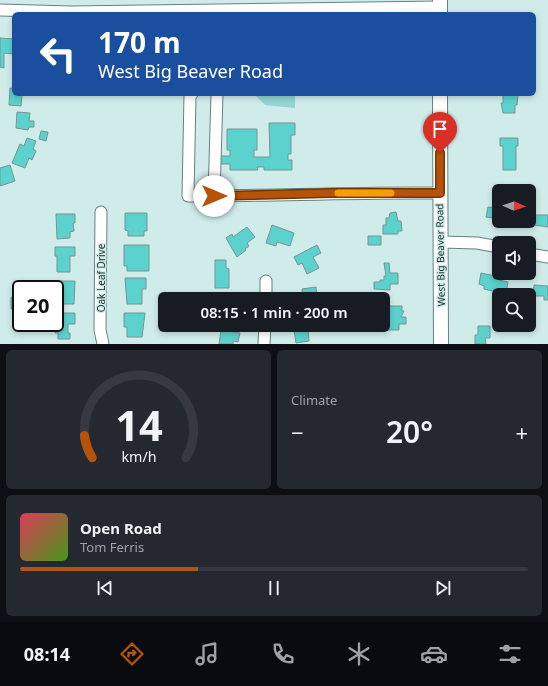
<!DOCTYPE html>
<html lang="en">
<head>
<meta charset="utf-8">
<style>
  :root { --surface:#171b24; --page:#242831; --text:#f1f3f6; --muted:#9ea1a6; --line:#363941; --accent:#b45309 }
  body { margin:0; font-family:"Noto Sans",sans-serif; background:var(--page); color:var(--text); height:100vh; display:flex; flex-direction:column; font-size:15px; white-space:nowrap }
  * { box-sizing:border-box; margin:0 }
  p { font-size:13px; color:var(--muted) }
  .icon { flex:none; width:22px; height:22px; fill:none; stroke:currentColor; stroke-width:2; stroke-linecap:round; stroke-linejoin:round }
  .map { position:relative; height:344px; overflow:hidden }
  .sheet { display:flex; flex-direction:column; gap:6px; padding:6px; background:#0d0f14; flex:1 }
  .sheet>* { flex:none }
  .hud { position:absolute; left:12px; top:12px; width:524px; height:84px; border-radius:6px; box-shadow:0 2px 6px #0003; background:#1a4fa0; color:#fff; overflow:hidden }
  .needle { width:26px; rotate:92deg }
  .controls { position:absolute; left:492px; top:184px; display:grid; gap:8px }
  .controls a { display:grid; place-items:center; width:44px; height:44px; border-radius:6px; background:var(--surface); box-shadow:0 2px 6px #0003; font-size:20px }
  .speed { position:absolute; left:12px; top:280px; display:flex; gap:8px; font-size:20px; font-weight:700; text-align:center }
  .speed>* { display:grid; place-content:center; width:52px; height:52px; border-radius:50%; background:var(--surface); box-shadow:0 2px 6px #0003; line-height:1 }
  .speed .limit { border:2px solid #111; border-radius:6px; background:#fff; color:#111 }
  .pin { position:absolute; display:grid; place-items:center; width:34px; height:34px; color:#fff; margin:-41px -17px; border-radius:50% 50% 50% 0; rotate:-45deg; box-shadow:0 0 4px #0007 }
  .pin .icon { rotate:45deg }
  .me { position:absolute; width:44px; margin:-22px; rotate:90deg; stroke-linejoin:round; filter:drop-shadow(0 0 3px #0008) }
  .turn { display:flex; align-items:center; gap:14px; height:84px; padding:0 20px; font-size:18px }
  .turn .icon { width:52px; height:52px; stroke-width:2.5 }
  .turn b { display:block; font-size:28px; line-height:34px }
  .big { font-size:30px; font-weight:600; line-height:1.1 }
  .sheet .widget { flex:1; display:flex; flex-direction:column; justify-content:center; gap:6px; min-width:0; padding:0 14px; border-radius:6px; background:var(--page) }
  .sheet .dial { align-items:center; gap:0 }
  .dial svg { height:104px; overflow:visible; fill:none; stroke:var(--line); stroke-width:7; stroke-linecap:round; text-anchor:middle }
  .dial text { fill:var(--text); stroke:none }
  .song { display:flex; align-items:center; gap:12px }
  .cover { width:48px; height:48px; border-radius:6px; background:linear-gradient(135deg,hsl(350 70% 55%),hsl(100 70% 35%)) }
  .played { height:4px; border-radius:2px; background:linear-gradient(90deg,var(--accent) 35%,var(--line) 35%) }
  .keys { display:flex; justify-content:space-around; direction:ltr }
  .heat { display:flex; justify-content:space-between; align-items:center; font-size:22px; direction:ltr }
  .sheet .tiles { flex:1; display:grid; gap:6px; grid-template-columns:1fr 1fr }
  .widget:last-child { grid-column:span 2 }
  .trip { position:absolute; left:158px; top:292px; width:232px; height:40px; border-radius:6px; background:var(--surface); box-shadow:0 2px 6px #0003; font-weight:600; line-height:40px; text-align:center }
  .dock { display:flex; height:64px; justify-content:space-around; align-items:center; background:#090b0e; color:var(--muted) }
  .dock .icon { width:28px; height:28px }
  .dock .selected { color:var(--accent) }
  .dock b { font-size:18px; color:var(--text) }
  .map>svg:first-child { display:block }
  .green { fill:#93d6d3 }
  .building { fill:#5bd2cd; stroke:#799493 }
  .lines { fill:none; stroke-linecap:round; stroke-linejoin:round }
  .minor-casing { stroke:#678180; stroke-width:13 }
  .major-casing { stroke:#678180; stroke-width:16 }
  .minor { stroke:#fff; stroke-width:11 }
  .major { stroke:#fff; stroke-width:14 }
  .route-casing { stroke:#753606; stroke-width:10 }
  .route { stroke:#b45309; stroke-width:7 }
  .slow { stroke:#f59e0b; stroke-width:7 }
  .labels { text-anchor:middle; stroke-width:3; stroke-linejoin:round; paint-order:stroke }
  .street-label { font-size:10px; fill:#253030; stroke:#cfecea }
</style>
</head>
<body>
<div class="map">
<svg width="548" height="344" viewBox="0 0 548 344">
  <rect width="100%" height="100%" fill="#cfecea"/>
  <path class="green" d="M256,94h39v14l-30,-3 -9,-9z"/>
  <path class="building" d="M0,38l14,1 -1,15 -9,-1v15l-4,-1z
    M13,81l1,13h8l-1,12 -12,-1 1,-17 2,1z
    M503,94h15l-1,11h-2v8h-12l-2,-10h2z
    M17,112l13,1 -1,8h5v6h-5l-1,3 -12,-2z
    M269,123h26v12h-4v19h-3v6h4v10h-28v-3h-7l1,3h-28v-6h-13v-8h13v-6h-3v-21h30v21h-3v7h16z
    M41,131l7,1 -2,9 -7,-2z
    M27,138l9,3 -3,8 3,2 -4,9 -3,-2 -4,10 -13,-5 8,-19 4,2z
    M500,138h18v8h-2v24h-13v-24h-3z
    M10,165l5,16 -15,5v-18z
    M498,203h1v16l-13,-2 2,-10 9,1z
    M396,212l2,9h3l1,10h-4v3h-15v-9h3v-7h3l1,-5z
    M125,213h22v18h-3v5h-16v-5l-3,-1z
    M56,214h19v9h-2l1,8 -4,1v6l-13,1z
    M535,215h13v12l-14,-2z
    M272,225l22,8 -4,13 -13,-4 -1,4 -10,-3z
    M247,227l8,10 -8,6 2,3 -4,3 1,1 -9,7 -11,-19 6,-4 1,3z
    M368,236h13v9h-13z
    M124,245h25v26h-22v-5h-3z
    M317,245l4,8 -8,4 6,11 -12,6 -5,-11 -4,2 -4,-8z
    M55,247h20v9h-5v16h-13v-16h-2z
    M215,260h11v8l3,1v19h-14z
    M384,263h5l1,10h8v11h-8v6l-16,-1v-7h6v-2h4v-4h2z
    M481,273l19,4 -1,3 9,2 -2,12 -22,-5v-3l-5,-2z
    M125,278h21v11h-4v15h-15z
    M57,281h18l-1,23h-16z
    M534,285l14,1v14h-4v-4h-11z
    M19,287h12v2h-10v20h-10v-12h8z
    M316,287l1,12h-14l-1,-10z
    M386,306h16v5h2l-3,6h5v7h-7v6h-13z
    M55,313h20v11h-7v9h2v6h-12v-6h-3z
    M124,313h21l-3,24h-15v-10h-3z
    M168,325h20l-8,1v5h-12z
    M289,325h21l1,4h-3l1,12 -13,2 -2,-13h-4z
    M478,326h12v12h-5l1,6h-11v-9h3z
    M221,330l19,3 -2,9 -5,-1v3h-14z"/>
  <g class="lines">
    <defs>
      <path id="minor" d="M0,10l71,2 369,-5
        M192,94l-2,1 -2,101c84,0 168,-4 252,-3
        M214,196l3,-102
        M101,212l-1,118 3,14
        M441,242l36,1 22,4
        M529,254l19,3
        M266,299v-18
        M264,344l1,-19"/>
      <path id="major" d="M440,14v-14
        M440,94l1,250"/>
    </defs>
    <use href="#minor" class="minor-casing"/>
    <use href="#major" class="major-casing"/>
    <use href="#minor" class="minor"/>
    <use href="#major" class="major"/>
  </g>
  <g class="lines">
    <defs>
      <path id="route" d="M214,196l117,-3h109v-40"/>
    </defs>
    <use href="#route" class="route-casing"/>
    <use href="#route" class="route"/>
    <path class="slow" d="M338,193h53"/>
  </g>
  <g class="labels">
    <g class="street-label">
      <text transform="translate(440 255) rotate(-91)" y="4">West Big Beaver Road</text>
      <text transform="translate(101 278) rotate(-90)" y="4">Oak Leaf Drive</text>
    </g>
  </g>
</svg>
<div class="controls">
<a><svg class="needle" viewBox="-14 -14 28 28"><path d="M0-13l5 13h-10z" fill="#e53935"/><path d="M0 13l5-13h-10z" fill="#9ea1a6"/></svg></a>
<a><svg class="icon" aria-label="sound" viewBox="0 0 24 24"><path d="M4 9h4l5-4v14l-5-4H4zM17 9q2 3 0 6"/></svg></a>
<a><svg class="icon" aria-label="search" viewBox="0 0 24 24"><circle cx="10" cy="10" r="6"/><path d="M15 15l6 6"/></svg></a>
</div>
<div class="speed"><div class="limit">20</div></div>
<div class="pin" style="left:440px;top:153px;background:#d93025"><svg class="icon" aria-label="arrive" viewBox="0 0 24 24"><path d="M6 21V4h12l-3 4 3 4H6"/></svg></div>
<svg class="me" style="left:214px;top:196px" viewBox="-20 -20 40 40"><circle r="19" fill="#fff"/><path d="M0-13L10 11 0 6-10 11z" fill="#b45309"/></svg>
<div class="trip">08:15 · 1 min · 200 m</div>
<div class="hud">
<div class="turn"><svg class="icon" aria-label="left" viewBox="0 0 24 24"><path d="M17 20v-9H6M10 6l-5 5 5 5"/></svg><div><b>170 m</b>West Big Beaver Road</div></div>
</div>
</div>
<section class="sheet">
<div class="tiles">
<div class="widget dial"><svg viewBox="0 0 100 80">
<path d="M14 69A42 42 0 1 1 86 69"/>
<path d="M14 69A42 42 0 0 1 8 52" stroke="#b45309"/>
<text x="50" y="56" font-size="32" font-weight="700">14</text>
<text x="50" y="72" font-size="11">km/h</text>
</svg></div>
<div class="widget"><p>Climate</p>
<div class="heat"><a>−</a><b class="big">20°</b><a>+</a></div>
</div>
<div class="widget">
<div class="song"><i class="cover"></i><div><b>Open Road</b><p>Tom Ferris</p></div></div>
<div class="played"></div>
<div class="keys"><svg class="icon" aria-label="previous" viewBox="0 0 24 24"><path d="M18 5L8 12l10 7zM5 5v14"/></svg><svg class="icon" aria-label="pause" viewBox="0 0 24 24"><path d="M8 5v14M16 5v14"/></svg><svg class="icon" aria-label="next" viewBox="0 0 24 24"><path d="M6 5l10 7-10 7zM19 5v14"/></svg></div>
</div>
</div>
</section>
<nav class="dock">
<b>08:14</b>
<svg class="icon selected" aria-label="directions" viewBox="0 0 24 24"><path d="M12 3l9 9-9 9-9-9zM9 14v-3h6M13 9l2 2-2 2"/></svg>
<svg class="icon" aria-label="music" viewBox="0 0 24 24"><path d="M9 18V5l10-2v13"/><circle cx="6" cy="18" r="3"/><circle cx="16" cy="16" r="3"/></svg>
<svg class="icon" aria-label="phone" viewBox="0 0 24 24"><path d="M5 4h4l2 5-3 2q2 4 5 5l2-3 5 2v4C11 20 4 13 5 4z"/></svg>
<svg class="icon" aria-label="climate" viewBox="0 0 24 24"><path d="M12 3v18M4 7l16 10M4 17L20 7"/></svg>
<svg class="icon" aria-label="car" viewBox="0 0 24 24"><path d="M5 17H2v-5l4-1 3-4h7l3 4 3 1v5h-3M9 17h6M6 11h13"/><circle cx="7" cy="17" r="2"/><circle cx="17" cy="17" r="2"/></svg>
<svg class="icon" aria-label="filters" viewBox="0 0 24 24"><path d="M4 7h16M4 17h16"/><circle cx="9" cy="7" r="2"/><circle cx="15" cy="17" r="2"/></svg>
</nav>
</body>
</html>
